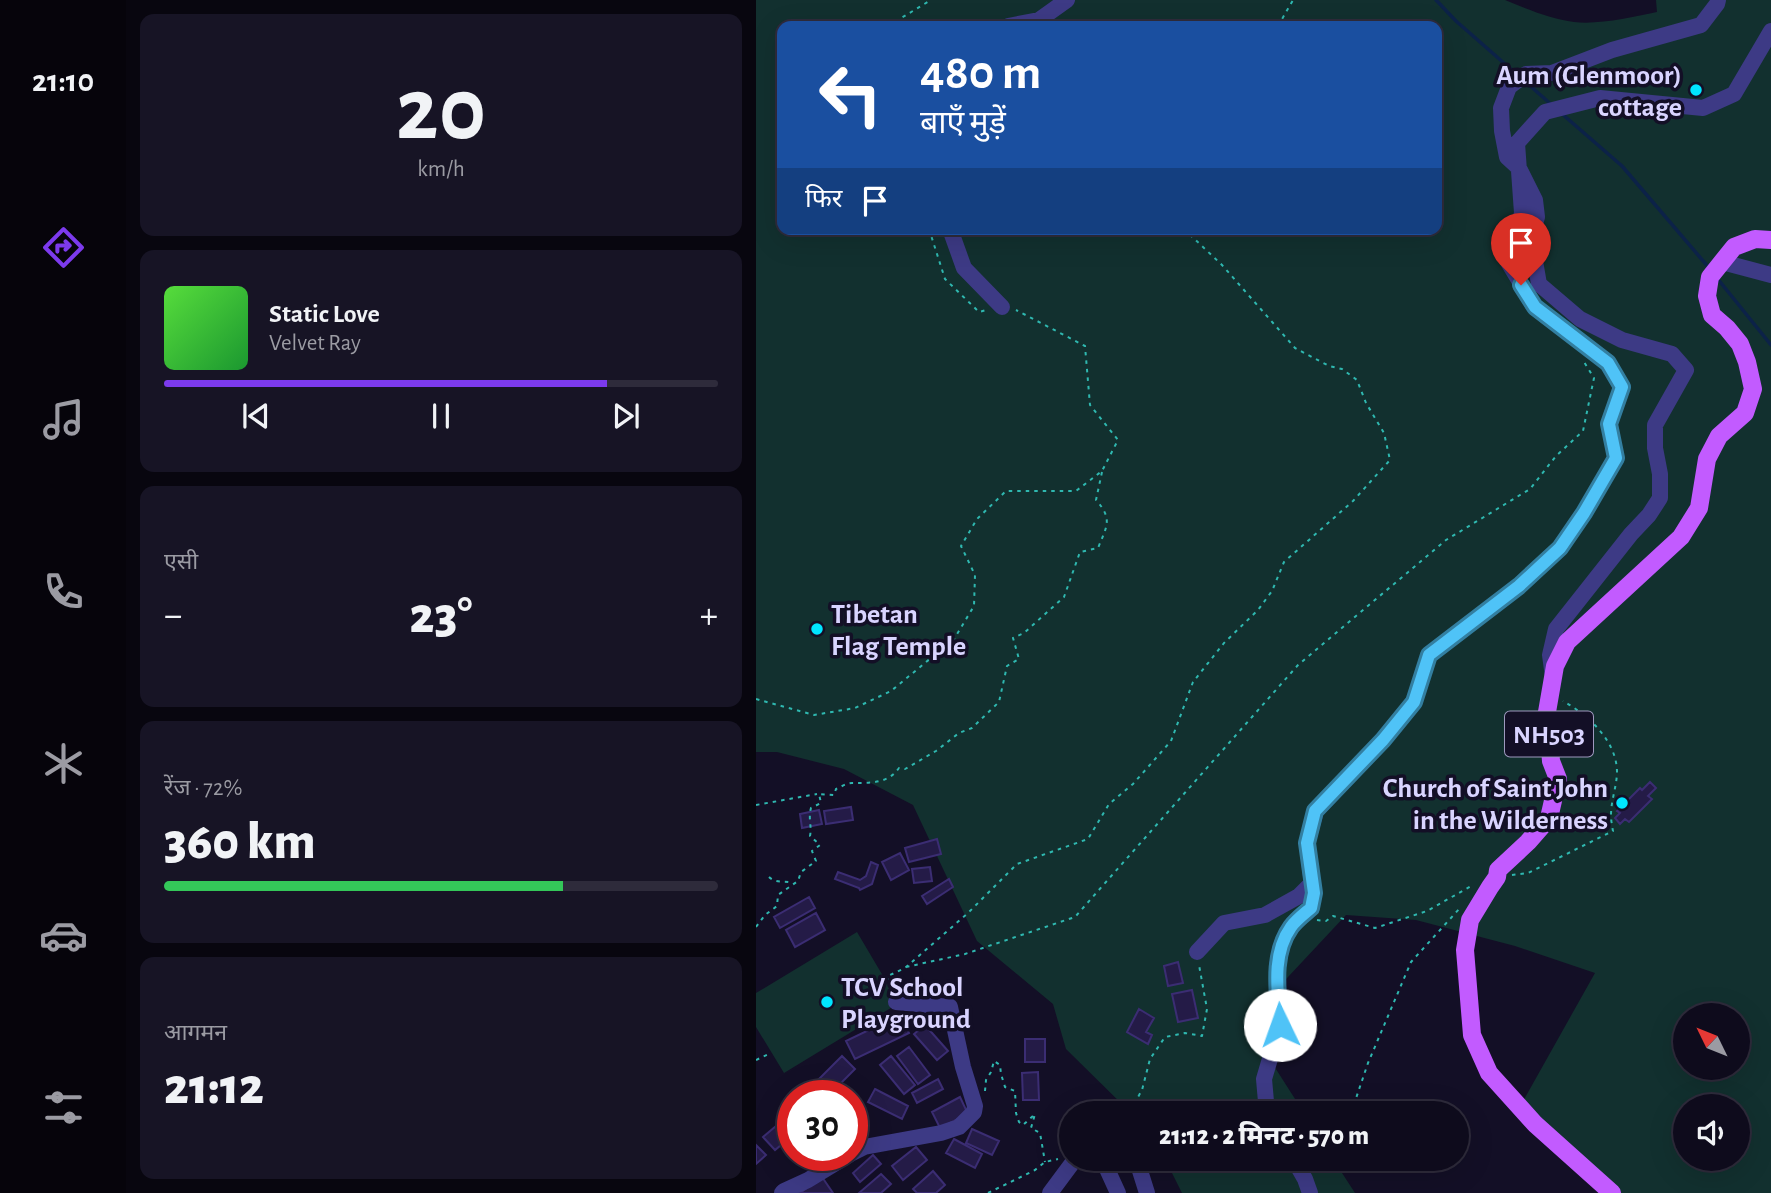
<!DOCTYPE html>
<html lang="hi">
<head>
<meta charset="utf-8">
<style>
  :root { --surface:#0e0b1c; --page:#171425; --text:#f1f3f6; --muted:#9b9ba3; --line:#2e2b3b; --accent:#7c3aed }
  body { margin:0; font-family:"Alegreya Sans","Noto Sans Devanagari",sans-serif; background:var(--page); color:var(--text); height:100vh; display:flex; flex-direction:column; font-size:26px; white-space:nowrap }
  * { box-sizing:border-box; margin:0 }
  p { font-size:23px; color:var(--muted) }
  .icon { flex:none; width:38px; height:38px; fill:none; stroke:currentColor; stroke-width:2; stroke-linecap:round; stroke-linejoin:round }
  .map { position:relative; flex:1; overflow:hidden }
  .details { display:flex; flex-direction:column; gap:14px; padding:14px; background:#08060f; width:630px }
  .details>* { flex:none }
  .hud { position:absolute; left:21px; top:21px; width:665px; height:214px; border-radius:14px; box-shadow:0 7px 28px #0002,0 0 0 2px var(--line); background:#1a4fa0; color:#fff; overflow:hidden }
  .needle { width:46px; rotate:313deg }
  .tools { position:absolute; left:917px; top:1003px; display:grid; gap:14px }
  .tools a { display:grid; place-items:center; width:77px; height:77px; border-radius:50%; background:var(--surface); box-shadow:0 7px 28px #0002,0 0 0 2px var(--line); font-size:35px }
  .speed { position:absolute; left:21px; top:1080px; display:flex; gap:14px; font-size:35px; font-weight:700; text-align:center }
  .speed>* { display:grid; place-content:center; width:91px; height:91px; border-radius:50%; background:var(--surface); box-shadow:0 7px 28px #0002,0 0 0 2px var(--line); line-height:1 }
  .speed .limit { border:10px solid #d22; background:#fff; color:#111 }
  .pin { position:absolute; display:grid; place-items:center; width:60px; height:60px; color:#fff; margin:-72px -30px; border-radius:50% 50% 50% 0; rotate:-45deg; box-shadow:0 0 7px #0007 }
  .pin .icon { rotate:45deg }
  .me { position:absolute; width:77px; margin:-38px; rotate:357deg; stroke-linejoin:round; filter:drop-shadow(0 0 5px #0008) }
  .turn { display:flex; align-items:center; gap:24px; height:147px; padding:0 28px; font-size:32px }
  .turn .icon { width:91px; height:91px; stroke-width:2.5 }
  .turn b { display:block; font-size:49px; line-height:60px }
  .then { display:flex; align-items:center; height:66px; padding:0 28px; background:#0003; gap:14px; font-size:26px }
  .big { font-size:52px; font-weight:800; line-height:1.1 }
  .details .card { flex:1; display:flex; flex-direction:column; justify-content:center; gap:10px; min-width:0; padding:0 24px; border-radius:14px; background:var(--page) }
  .details .dial { align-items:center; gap:0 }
  .dial b { font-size:91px; line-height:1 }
  .song { display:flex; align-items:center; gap:21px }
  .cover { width:84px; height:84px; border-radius:10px; background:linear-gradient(135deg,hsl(110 70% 55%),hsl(130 70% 35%)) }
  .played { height:7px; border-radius:4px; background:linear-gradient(90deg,var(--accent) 80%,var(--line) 80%) }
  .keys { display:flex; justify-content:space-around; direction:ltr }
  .heat { display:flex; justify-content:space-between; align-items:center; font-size:38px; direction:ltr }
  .charge { height:10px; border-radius:5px; background:linear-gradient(90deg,#34c759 72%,var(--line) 0) }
  .trip { position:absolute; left:303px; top:1101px; width:410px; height:70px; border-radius:35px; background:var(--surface); box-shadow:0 7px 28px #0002,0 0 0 2px var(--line); font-weight:800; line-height:70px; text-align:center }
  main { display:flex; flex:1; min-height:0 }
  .tabs { display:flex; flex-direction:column; width:126px; justify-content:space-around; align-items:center; background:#06040b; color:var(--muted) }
  .tabs .icon { width:49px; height:49px }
  .tabs .selected { color:var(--accent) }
  .tabs b { font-size:32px; color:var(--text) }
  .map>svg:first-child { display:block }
  .green { fill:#12302f; fill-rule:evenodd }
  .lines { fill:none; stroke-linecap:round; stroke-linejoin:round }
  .stream { stroke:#0c2248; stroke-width:3.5 }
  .building { fill:#241b47; stroke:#3b2d73; stroke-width:2 }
  .path { stroke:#2fb8b0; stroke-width:2; stroke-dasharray:3.5 5; stroke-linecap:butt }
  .minor { stroke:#3d3a85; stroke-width:16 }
  .major { stroke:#c25bff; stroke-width:18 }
  .route-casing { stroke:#337fa1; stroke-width:18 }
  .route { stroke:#4fc3f7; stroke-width:12 }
  .poi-dot { fill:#00e5ff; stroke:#130f26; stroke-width:2.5 }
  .labels { text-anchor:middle; stroke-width:7; stroke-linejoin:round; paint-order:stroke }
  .shield { fill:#130f26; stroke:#9e99be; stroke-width:2 }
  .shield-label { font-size:26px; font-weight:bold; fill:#d9d4ff }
  .poi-label { font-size:28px; font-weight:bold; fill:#d9d4ff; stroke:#130f26; text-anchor:end }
</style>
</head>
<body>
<main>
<nav class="tabs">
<b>21:10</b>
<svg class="icon selected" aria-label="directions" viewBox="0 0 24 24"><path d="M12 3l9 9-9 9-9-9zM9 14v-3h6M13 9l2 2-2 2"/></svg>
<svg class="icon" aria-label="music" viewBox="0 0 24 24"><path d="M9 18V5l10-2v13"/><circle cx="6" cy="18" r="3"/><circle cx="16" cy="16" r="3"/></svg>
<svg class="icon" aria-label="phone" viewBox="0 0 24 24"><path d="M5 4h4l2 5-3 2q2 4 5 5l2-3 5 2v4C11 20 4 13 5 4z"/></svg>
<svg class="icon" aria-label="climate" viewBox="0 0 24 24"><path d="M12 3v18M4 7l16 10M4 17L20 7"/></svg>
<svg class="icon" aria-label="car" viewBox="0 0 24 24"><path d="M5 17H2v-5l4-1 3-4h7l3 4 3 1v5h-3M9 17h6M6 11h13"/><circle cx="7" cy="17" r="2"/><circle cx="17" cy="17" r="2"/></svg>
<svg class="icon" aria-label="filters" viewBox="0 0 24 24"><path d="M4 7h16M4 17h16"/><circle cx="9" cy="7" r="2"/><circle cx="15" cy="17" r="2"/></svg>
</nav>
<section class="details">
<div class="card dial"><b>20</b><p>km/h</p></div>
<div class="card">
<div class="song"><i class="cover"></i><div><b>Static Love</b><p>Velvet Ray</p></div></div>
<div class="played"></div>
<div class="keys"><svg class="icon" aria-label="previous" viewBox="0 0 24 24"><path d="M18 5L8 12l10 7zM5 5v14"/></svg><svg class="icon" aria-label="pause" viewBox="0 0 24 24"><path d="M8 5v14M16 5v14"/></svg><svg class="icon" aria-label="next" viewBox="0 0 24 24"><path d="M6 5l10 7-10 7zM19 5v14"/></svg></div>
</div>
<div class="card"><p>एसी</p>
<div class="heat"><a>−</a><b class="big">23°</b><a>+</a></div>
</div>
<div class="card"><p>रेंज · 72%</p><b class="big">360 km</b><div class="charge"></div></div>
<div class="card"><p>आगमन</p><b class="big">21:12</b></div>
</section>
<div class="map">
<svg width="1015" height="1193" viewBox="0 0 1015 1193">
  <rect width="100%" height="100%" fill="#130f26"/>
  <path class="green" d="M0,0h749c22,9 46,19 69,22 25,3 58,-5 83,-10l-1,-12h115v1193h-150l-99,-90 73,-130 -80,-27 -99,-26 -70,-5 -100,107 58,91h-173l-65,-64 -13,-45 -76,-63 -64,-136 -69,-36 -67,-17h-21zM26,26h655v203h-655zM929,1015h53v53h-53zM929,1106h53v52h-53z
    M101,932l42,71 -115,70 -28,-46v-34z
    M409,1159h168l22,34h-173z"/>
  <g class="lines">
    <path class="stream" d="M680,0l20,21 57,50
      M772,84l25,22
      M805,113l61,53 88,103
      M961,278l54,67"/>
  </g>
  <path class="building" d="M894,782l6,6 -8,8 4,3 -23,23 -4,-3 -5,5 -5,-6 5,-5 -3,-2 23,-23 2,2z
    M95,807l2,13 -27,4 -2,-13z
    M63,810l3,14 -20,4 -2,-14z
    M181,839l4,15 -32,8 -4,-14z
    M144,853l9,17 -18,10 -9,-18z
    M115,862l7,3 -6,19 -12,6 -1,-2 -24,-9 3,-7 22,8 6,-4z
    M174,867l2,14 -18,2 -2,-14z
    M193,879l4,8 -26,17 -5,-8z
    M53,897l6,11 -35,20 -6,-11z
    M60,913l9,17 -30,17 -9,-17z
    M422,962l5,21 -15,3 -4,-20z
    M436,990l6,28 -20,4 -6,-28z
    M383,1009l15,9 -8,14 6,3 -4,9 -21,-12z
    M144,1015l9,18 -54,26 -9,-18z
    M169,1025l23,26 -11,9 -23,-26z
    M269,1039h20v23h-20z
    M153,1047l21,28 -12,9 -21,-28z
    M86,1056l13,13 -24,24 -13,-13z
    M135,1056l24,29 -11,9 -24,-29z
    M282,1072l1,28h-16l-1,-27z
    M182,1079l5,10 -26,14 -5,-10z
    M119,1089l33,17 -6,13 -34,-17z
    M204,1097l8,17 -28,14 -8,-16z
    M32,1116l5,6v13l-18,15 -12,-13z
    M216,1129l27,12 -7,14 -26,-12z
    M198,1139l28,15 -7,14 -29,-15z
    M0,1145l10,10 -10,9z
    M160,1147l11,13 -24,20 -11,-14z
    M117,1155l8,9 -21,18 -7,-9z
    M177,1171l12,14 -9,8h-19l-4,-4z
    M125,1174l10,10 -10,9h-22z
    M66,1177l11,16h-33z"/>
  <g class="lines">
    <path class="path" d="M132,26l43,-26
      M522,26l15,-26
      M173,229l16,50 34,33 7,-2
      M0,699l58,16 41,-7 36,-17 63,-52 20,-33 1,-31 -14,-29 16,-27 29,-28h70l26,-20 16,-31 -28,-35 -5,-59 -69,-36
      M0,805l61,-11
      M756,875l16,-2 85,-42c-1,-5 -2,-11 -2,-16 0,-15 6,-29 6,-44 -1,-31 -29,-56 -54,-70
      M13,877c7,7 15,3 24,6
      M561,920l9,1 7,-5 42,12 52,-17 46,-26
      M0,927l9,-12 12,-9 1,-11 20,-14 3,-9 15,-11 -4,-10 8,-6 -10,-9c2,-10 -2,-18 1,-28l10,-5 -2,-9 15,1 2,-6c5,-2 10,-6 16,-6 17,0 36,1 47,-15l6,1 31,-18 23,-18 13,-5 27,-26 8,-36 12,-7 -6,-21 11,-5 40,-36 16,-45 18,-4c9,-22 15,-29 -2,-48l6,-28
      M150,967l59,-13 110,-37 223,-252 148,-125 84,-51 26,-33 27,-25 11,-53 -10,-16
      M136,990l-4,-14 17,-8 63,-55 49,-49 71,-25 21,-35 24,-20 38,-43 22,-59 31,-39 34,-33 14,-19 12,-29 69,-61 37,-41 -6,-27 -18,-30 -9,-23 -15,-11 -13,-3 -34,-18 -73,-83 -38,-36
      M0,1060l15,-7
      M229,1091l1,-11 5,-8 3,-11 6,4 1,9 4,13 10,4 1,22 3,9 4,3 12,-11 -4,14 9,5 5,29
      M344,1113l3,-10 17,4 14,-3 8,-14 8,-31 15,-22 20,-4 17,3 5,-27 -8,-44
      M595,1113l17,-50 43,-101 49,-54
      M559,1172l10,-14
      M232,1193l47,-23 10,-8 13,-3"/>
    <path class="minor" d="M252,26l31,-6 28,-20
      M194,229l14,39 38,39
      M966,262l49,13
      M797,677l-3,-22 6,-26 75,-95 18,-19 11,-17v-24l-5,-26v-23l31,-55 -14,-16 -50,-14 -42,-21 -41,-35 -8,-46 6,-21 -2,-17 -16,-32 -12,-11 -5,-26 -1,-23 8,-21 17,-13 26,-1 60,-23 89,-25 16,-21 1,-4
      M441,952l27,-29 41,-8 34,-19 13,-13
      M511,1113l-3,-34 16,-54 -3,-60 7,-26 8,-14 19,-17 2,-15 -6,-50 9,-32 67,-71 31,-38 15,-47 90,-69 41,-38 24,-35 32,-55 -7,-34 13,-37 -14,-24 -73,-56 -27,-45 14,-49 -5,-70 28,-31 55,-14 103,10 31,-14 37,-63
      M96,1153l12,-6 77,-14 18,-6 15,-15 1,-6 -12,-39 -13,-60 -54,-5
      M346,1158l16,35
      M380,1158l11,35
      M537,1158l12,21 5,14
      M26,1193l2,-2 24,-11 41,-25
      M294,1193l26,-35"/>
    <path class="major" d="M856,1193l-77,-69 -46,-51 -17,-38 -7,-85 5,-30 20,-33 7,-10 1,-7 30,-28 21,-24 9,-39 -7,-18 -4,-49 8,-46 12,-24 114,-105 18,-29 8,-49 12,-23 26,-23 8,-24 -6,-27 -7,-18 -13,-16 -15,-13 -5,-19 3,-19 24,-30 21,-8 16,1"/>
  </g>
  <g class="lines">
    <defs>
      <path id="route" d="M524,1025c-2,-32 -9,-70 11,-98 5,-7 13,-13 20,-19l3,-15 -7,-50 8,-32 68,-71 31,-38 15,-47 90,-69 41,-38 24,-35 32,-55 -7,-34 13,-37 -14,-24 -73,-56 -14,-22"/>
    </defs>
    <use href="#route" class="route-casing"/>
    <use href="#route" class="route"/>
  </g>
  <g class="poi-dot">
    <circle cx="940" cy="90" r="7"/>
    <circle cx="61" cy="629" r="7"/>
    <circle cx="866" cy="803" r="7"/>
    <circle cx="71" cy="1002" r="7"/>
  </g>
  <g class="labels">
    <rect class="shield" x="749" y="711.5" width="88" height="45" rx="5"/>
    <g class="shield-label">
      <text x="793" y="743">NH503</text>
    </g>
    <g class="poi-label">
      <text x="926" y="84">Aum (Glenmoor)<tspan x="926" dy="32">cottage</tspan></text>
      <text x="75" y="623" text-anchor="start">Tibetan<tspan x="75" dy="32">Flag Temple</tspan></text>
      <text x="852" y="797">Church of Saint John<tspan x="852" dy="32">in the Wilderness</tspan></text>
      <text x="85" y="996" text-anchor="start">TCV School<tspan x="85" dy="32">Playground</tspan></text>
    </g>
  </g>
</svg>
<div class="tools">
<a><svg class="needle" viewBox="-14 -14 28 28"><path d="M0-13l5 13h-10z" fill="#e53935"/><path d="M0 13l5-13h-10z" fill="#9b9ba3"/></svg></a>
<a><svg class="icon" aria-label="sound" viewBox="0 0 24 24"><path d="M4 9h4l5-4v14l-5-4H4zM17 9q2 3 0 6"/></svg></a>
</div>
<div class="speed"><div class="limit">30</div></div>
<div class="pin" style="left:765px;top:285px;background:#d93025"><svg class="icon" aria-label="arrive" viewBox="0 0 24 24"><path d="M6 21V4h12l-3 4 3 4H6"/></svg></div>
<svg class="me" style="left:524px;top:1025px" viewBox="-20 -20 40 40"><circle r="19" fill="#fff"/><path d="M0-13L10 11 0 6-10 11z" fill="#4fc3f7"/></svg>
<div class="trip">21:12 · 2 मिनट · 570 m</div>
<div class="hud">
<div class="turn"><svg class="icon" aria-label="left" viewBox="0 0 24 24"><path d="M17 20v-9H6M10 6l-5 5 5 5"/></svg><div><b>480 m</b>बाएँ मुड़ें</div></div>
<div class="then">फिर<svg class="icon" aria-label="arrive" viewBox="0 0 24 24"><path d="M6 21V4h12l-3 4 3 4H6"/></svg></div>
</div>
</div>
</main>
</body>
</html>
